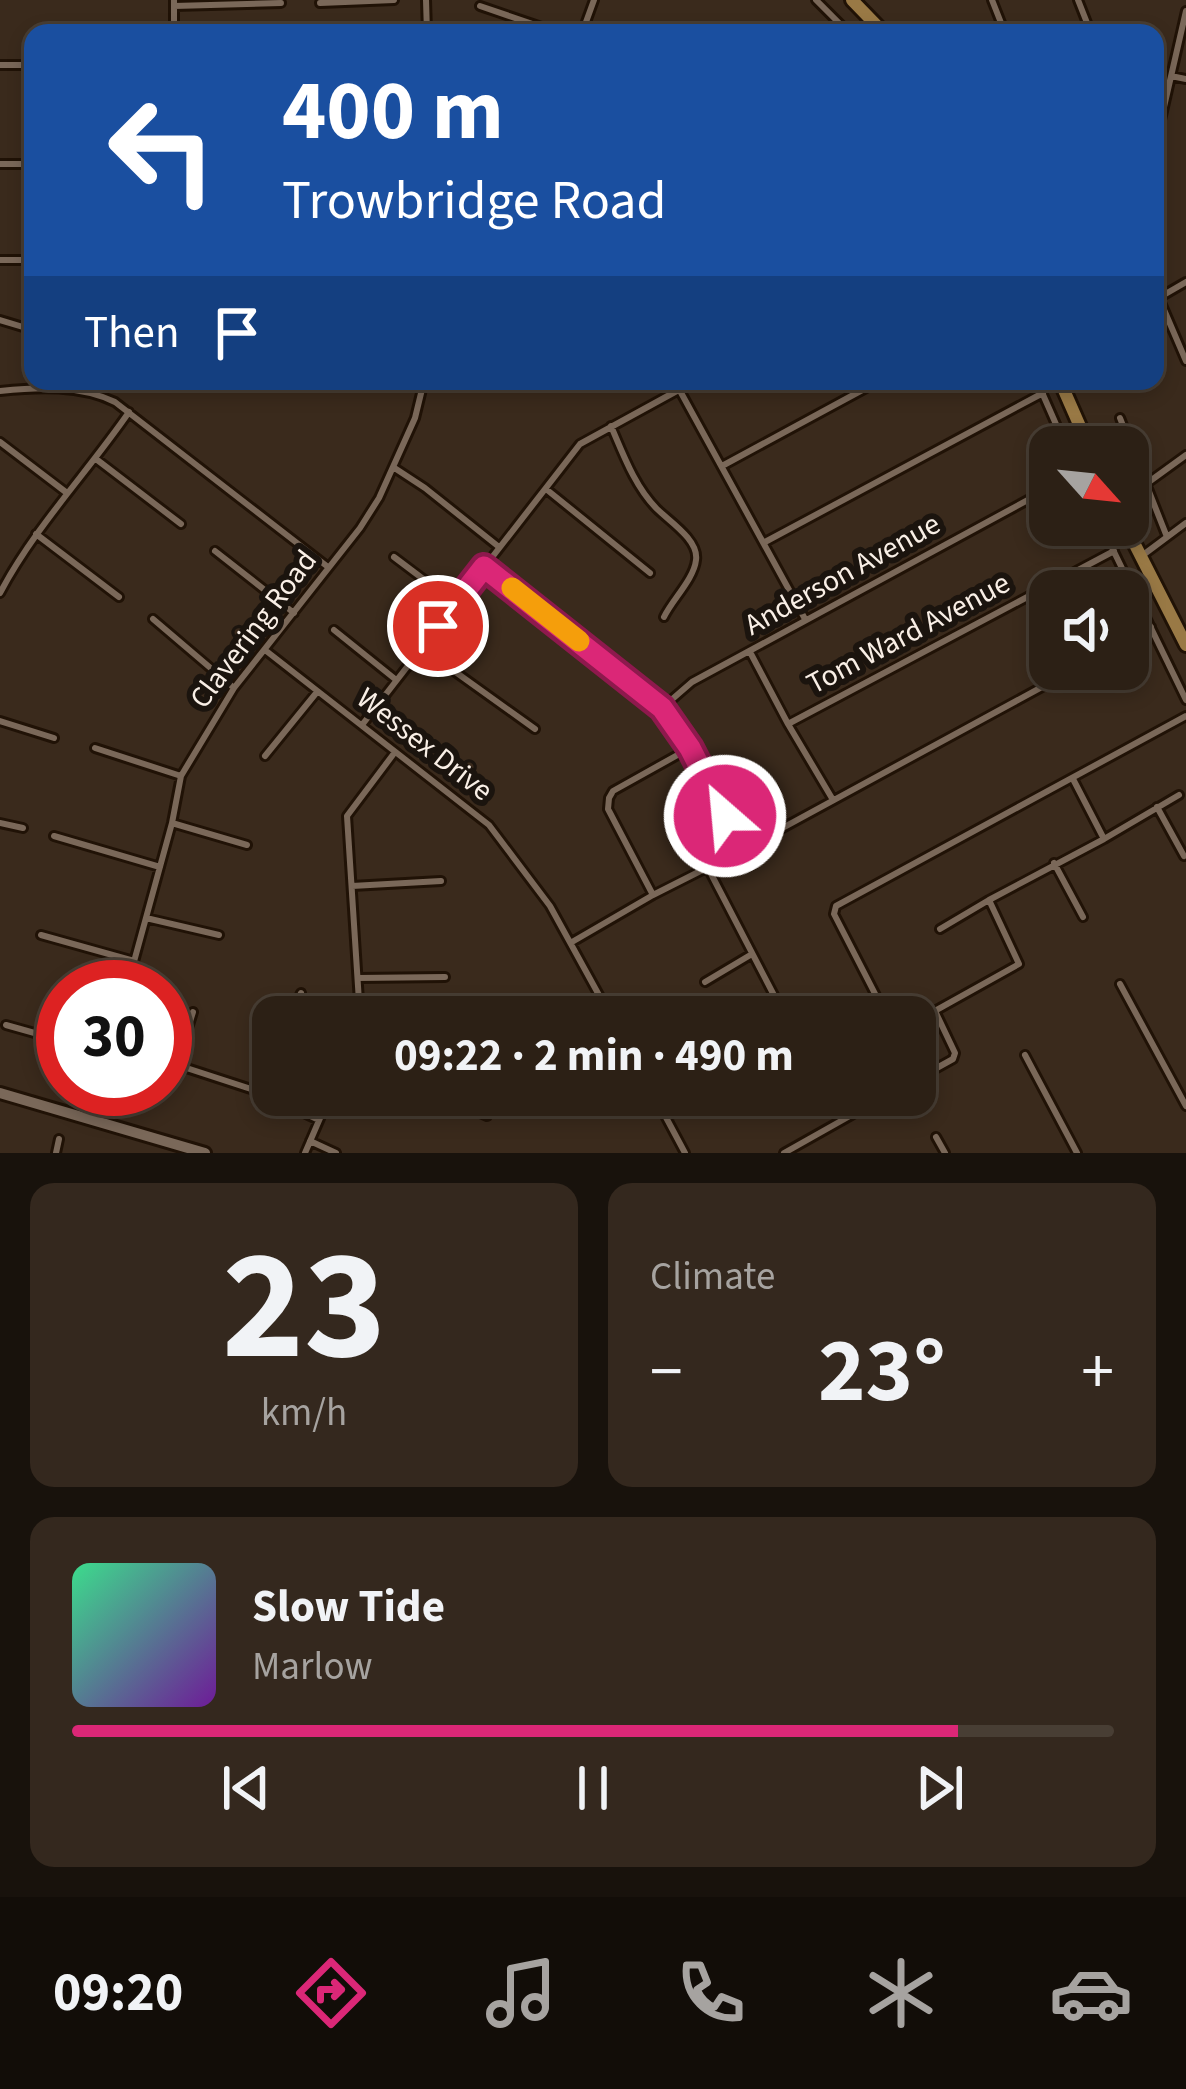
<!DOCTYPE html>
<html lang="en">
<head>
<meta charset="utf-8">
<style>
  :root { --surface:#2c2015; --page:#34281e; --text:#f1f3f6; --muted:#a6a3a0; --line:#483e34; --accent:#db2777 }
  body { margin:0; font-family:"Source Sans 3",sans-serif; background:var(--page); color:var(--text); height:100vh; display:flex; flex-direction:column; font-size:45px; white-space:nowrap }
  * { box-sizing:border-box; margin:0 }
  p { font-size:39px; color:var(--muted) }
  .icon { flex:none; width:66px; height:66px; fill:none; stroke:currentColor; stroke-width:2; stroke-linecap:round; stroke-linejoin:round }
  .map { position:relative; height:1153px; overflow:hidden }
  .drawer { display:flex; flex-direction:column; gap:30px; padding:30px; background:#18120c; flex:1 }
  .drawer>* { flex:none }
  .top-card { position:absolute; left:24px; top:24px; width:1140px; height:366px; border-radius:24px; box-shadow:0 6px 18px #0003,0 0 0 3px var(--line); background:#1a4fa0; color:#fff; overflow:hidden }
  .needle { width:78px; rotate:117deg }
  .fabs { position:absolute; left:1029px; top:426px; display:grid; gap:24px }
  .fabs a { display:grid; place-items:center; width:120px; height:120px; border-radius:24px; background:var(--surface); box-shadow:0 6px 18px #0003,0 0 0 3px var(--line); font-size:60px }
  .speed { position:absolute; left:36px; top:960px; display:flex; gap:24px; font-size:60px; font-weight:700; text-align:center }
  .speed>* { display:grid; place-content:center; width:156px; height:156px; border-radius:50%; background:var(--surface); box-shadow:0 6px 18px #0003,0 0 0 3px var(--line); line-height:1 }
  .speed .limit { border:18px solid #d22; background:#fff; color:#111 }
  .pin { position:absolute; display:grid; place-items:center; width:102px; height:102px; color:#fff; margin:-51px; border:6px solid #fff; border-radius:50%; box-shadow:0 3px 12px #0007 }
  .me { position:absolute; width:132px; margin:-66px; rotate:333deg; stroke-linejoin:round; filter:drop-shadow(0 0 9px #0008) }
  .turn { display:flex; align-items:center; gap:42px; height:252px; padding:0 60px; font-size:54px }
  .turn .icon { width:156px; height:156px; stroke-width:2.5 }
  .turn b { display:block; font-size:84px; line-height:102px }
  .then { display:flex; align-items:center; height:114px; padding:0 60px; background:#0003; gap:24px; font-size:45px }
  .big { font-size:90px; font-weight:700; line-height:1.1 }
  .drawer .tile { flex:1; display:flex; flex-direction:column; justify-content:center; gap:18px; min-width:0; padding:0 42px; border-radius:24px; background:var(--page) }
  .drawer .dial { align-items:center; gap:0 }
  .dial b { font-size:156px; line-height:1 }
  .song { display:flex; align-items:center; gap:36px }
  .cover { width:144px; height:144px; border-radius:18px; background:linear-gradient(135deg,hsl(150 70% 55%),hsl(280 70% 35%)) }
  .played { height:12px; border-radius:6px; background:linear-gradient(90deg,var(--accent) 85%,var(--line) 85%) }
  .keys { display:flex; justify-content:space-around; direction:ltr }
  .heat { display:flex; justify-content:space-between; align-items:center; font-size:66px; direction:ltr }
  .drawer .tiles { flex:1; display:grid; gap:30px; grid-template-columns:1fr 1fr }
  .tile:last-child { grid-column:span 2 }
  .trip { position:absolute; left:252px; top:996px; width:684px; height:120px; border-radius:24px; background:var(--surface); box-shadow:0 6px 18px #0003,0 0 0 3px var(--line); font-weight:700; line-height:120px; text-align:center }
  .tabs { display:flex; height:192px; justify-content:space-around; align-items:center; background:#120d08; color:var(--muted) }
  .tabs .icon { width:84px; height:84px }
  .tabs .on { color:var(--accent) }
  .tabs b { font-size:54px; color:var(--text) }
  .map>svg:first-child { display:block }
  .lines { fill:none; stroke-linecap:round; stroke-linejoin:round }
  .street-casing { stroke:#201206; stroke-width:12 }
  .secondary-casing { stroke:#201206; stroke-width:16 }
  .primary-casing { stroke:#201206; stroke-width:18 }
  .street { stroke:#7a6859; stroke-width:6 }
  .secondary { stroke:#7a6859; stroke-width:10 }
  .primary { stroke:#997945; stroke-width:12 }
  .route-casing { stroke:#8e194d; stroke-width:30 }
  .route { stroke:#db2777; stroke-width:21 }
  .slow { stroke:#f59e0b; stroke-width:21 }
  .labels { text-anchor:middle; stroke-width:12; stroke-linejoin:round; paint-order:stroke }
  .street-label { font-size:30px; fill:#f9efe6; stroke:#1b140e }
</style>
</head>
<body>
<div class="map">
<svg width="1186" height="1153" viewBox="0 0 1186 1153">
  <rect width="100%" height="100%" fill="#3a2a1c"/>
  <g class="lines">
    <defs>
      <path id="street" d="M174,0v33
        M426,0l1,33
        M816,0l33,33
        M992,0l13,33
        M1078,0l13,33
        M320,3l74,-3
        M174,6l107,-3
        M480,6l79,27
        M582,33l12,-33
        M0,65h32
        M1171,76l15,3
        M1155,146l31,-135
        M0,164h33
        M0,260h33
        M1159,298l27,63
        M1155,300l31,-18
        M0,320l33,10
        M1037,381l29,66
        M679,389l126,230
        M0,391c38,-4 80,-6 115,11l213,165
        M1120,418l47,119
        M611,426c12,28 24,61 46,83 12,12 42,31 39,51 -2,19 -24,40 -32,57
        M0,442l67,51
        M96,459l85,65
        M722,466l157,-85
        M393,467l32,21 74,59
        M1146,484l40,-29
        M546,489l104,84
        M1101,525l85,175
        M36,534l83,63
        M765,542l278,-149
        M215,551l79,62
        M1143,555l43,-32
        M394,557l61,46
        M484,567l178,141 28,40 52,102
        M0,593c35,-66 87,-120 129,-181
        M153,619l81,69
        M334,630l61,49
        M1128,640l23,-13
        M422,648l113,81
        M265,650l224,175 61,81 61,111
        M750,652l38,72 45,76
        M662,708l30,-26 358,-194
        M0,721l54,17
        M788,724l326,-173
        M362,725l218,-281 115,-63
        M95,748l86,28
        M265,756l52,-64
        M1073,779l31,60
        M1157,807l27,49
        M0,823l23,5
        M172,823l75,22
        M54,836l106,31
        M1054,863l29,54
        M708,868l70,135 1,14
        M352,886l89,-5
        M653,895l-45,-86 1,-11 4,-7 77,-43
        M146,918l73,17
        M940,929l49,-29
        M41,935l93,26
        M572,942l81,-47 89,-45 333,-181
        M358,978l87,-1
        M705,982l47,-28
        M1120,984l66,122
        M127,987l45,-164 9,-47 53,-88 126,-160 19,-30 36,-80 9,-37
        M290,1017l11,-24
        M360,1017l-13,-201 48,-64
        M887,1017l-53,-103 2,-8 350,-190
        M915,1022l104,-58 -30,-64 115,-61 75,-44
        M6,1025l57,16
        M1025,1055l52,98
        M165,1061l92,30 62,29
        M177,1064l16,-52
        M915,1080l38,-21 2,-6 -20,-42
        M257,1091l16,-36
        M440,1095l47,21
        M654,1095l31,58
        M846,1095l11,17
        M666,1117l40,-22
        M92,1118l7,-29
        M936,1137l9,16
        M310,1141l26,12
        M56,1153l3,-14
        M305,1153l25,-58
        M784,1153l103,-58"/>
      <path id="secondary" d="M0,1093l205,60"/>
      <path id="primary" d="M852,0l32,33
        M1060,381l29,66
        M1125,525l61,120"/>
    </defs>
    <use href="#street" class="street-casing"/>
    <use href="#secondary" class="secondary-casing"/>
    <use href="#primary" class="primary-casing"/>
    <use href="#street" class="street"/>
    <use href="#secondary" class="secondary"/>
    <use href="#primary" class="primary"/>
  </g>
  <g class="lines">
    <defs>
      <path id="route" d="M438,626l46,-59 178,141 28,40 35,68"/>
    </defs>
    <use href="#route" class="route-casing"/>
    <use href="#route" class="route"/>
    <path class="slow" d="M512,588l67,53"/>
  </g>
  <g class="labels">
    <g class="street-label">
      <text transform="translate(842 574) rotate(-29)" y="10">Anderson Avenue</text>
      <text transform="translate(253 629) rotate(-53)" y="10">Clavering Road</text>
      <text transform="translate(908 633) rotate(-28)" y="10">Tom Ward Avenue</text>
      <text transform="translate(425 744) rotate(38)" y="10">Wessex Drive</text>
    </g>
  </g>
</svg>
<div class="fabs">
<a><svg class="needle" viewBox="-14 -14 28 28"><path d="M0-13l5 13h-10z" fill="#e53935"/><path d="M0 13l5-13h-10z" fill="#a6a3a0"/></svg></a>
<a><svg class="icon" aria-label="sound" viewBox="0 0 24 24"><path d="M4 9h4l5-4v14l-5-4H4zM17 9q2 3 0 6"/></svg></a>
</div>
<div class="speed"><div class="limit">30</div></div>
<div class="pin" style="left:438px;top:626px;background:#d93025"><svg class="icon" aria-label="arrive" viewBox="0 0 24 24"><path d="M6 21V4h12l-3 4 3 4H6"/></svg></div>
<svg class="me" style="left:725px;top:816px" viewBox="-20 -20 40 40"><circle r="17" fill="#db2777" stroke="#fff" stroke-width="3"/><path d="M0-11L8 9 0 5-8 9z" fill="#fff"/></svg>
<div class="trip">09:22 · 2 min · 490 m</div>
<div class="top-card">
<div class="turn"><svg class="icon" aria-label="left" viewBox="0 0 24 24"><path d="M17 20v-9H6M10 6l-5 5 5 5"/></svg><div><b>400 m</b>Trowbridge Road</div></div>
<div class="then">Then<svg class="icon" aria-label="arrive" viewBox="0 0 24 24"><path d="M6 21V4h12l-3 4 3 4H6"/></svg></div>
</div>
</div>
<section class="drawer">
<div class="tiles">
<div class="tile dial"><b>23</b><p>km/h</p></div>
<div class="tile"><p>Climate</p>
<div class="heat"><a>−</a><b class="big">23°</b><a>+</a></div>
</div>
<div class="tile">
<div class="song"><i class="cover"></i><div><b>Slow Tide</b><p>Marlow</p></div></div>
<div class="played"></div>
<div class="keys"><svg class="icon" aria-label="previous" viewBox="0 0 24 24"><path d="M18 5L8 12l10 7zM5 5v14"/></svg><svg class="icon" aria-label="pause" viewBox="0 0 24 24"><path d="M8 5v14M16 5v14"/></svg><svg class="icon" aria-label="next" viewBox="0 0 24 24"><path d="M6 5l10 7-10 7zM19 5v14"/></svg></div>
</div>
</div>
</section>
<nav class="tabs">
<b>09:20</b>
<svg class="icon on" aria-label="directions" viewBox="0 0 24 24"><path d="M12 3l9 9-9 9-9-9zM9 14v-3h6M13 9l2 2-2 2"/></svg>
<svg class="icon" aria-label="music" viewBox="0 0 24 24"><path d="M9 18V5l10-2v13"/><circle cx="6" cy="18" r="3"/><circle cx="16" cy="16" r="3"/></svg>
<svg class="icon" aria-label="phone" viewBox="0 0 24 24"><path d="M5 4h4l2 5-3 2q2 4 5 5l2-3 5 2v4C11 20 4 13 5 4z"/></svg>
<svg class="icon" aria-label="climate" viewBox="0 0 24 24"><path d="M12 3v18M4 7l16 10M4 17L20 7"/></svg>
<svg class="icon" aria-label="car" viewBox="0 0 24 24"><path d="M5 17H2v-5l4-1 3-4h7l3 4 3 1v5h-3M9 17h6M6 11h13"/><circle cx="7" cy="17" r="2"/><circle cx="17" cy="17" r="2"/></svg>
</nav>
</body>
</html>
